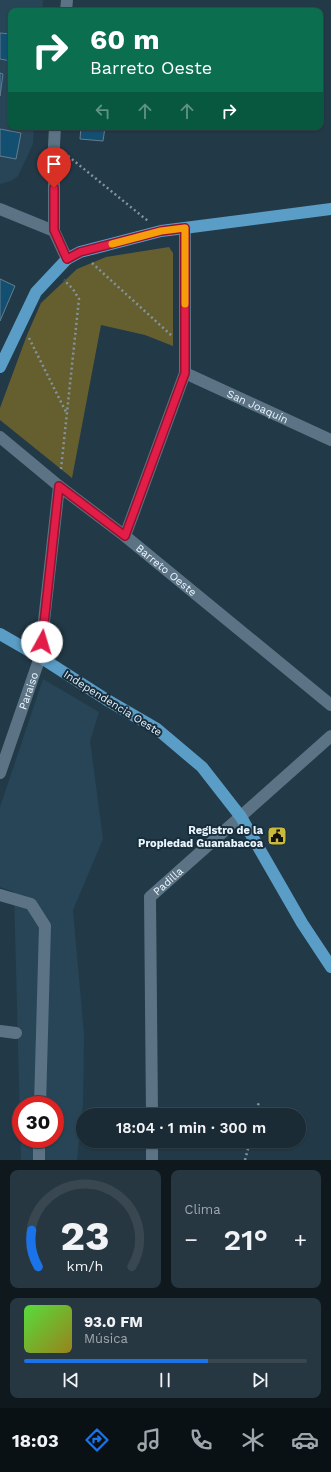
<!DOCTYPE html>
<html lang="es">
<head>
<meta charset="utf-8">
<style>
  :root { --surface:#1a2b35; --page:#273741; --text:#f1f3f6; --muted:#9fa7ad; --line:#384750; --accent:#1a73e8 }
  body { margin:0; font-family:"Work Sans",sans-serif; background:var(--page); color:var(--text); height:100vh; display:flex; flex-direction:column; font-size:15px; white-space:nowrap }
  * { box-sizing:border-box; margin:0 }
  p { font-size:13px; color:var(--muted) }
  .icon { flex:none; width:22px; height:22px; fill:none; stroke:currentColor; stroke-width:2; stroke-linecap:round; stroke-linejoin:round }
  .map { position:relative; height:1160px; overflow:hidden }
  .sheet { display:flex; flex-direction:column; gap:10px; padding:10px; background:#0e181d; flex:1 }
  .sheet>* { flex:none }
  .hud { position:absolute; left:8px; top:8px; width:315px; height:122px; border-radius:8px; box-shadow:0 1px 3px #0004,0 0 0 1px var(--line); background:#0b6e4f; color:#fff; overflow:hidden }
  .speed { position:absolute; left:12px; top:1096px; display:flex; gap:8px; font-size:20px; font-weight:700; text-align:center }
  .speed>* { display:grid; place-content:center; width:52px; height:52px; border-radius:50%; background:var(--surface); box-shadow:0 1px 3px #0004,0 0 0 1px var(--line); line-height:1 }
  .speed .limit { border:6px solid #d22; background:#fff; color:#111 }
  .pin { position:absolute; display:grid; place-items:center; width:34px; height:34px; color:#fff; margin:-41px -17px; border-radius:50% 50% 50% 0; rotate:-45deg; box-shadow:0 0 4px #0007 }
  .pin .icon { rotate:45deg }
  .me { position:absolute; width:44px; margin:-22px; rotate:6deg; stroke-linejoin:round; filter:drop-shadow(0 0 3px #0008) }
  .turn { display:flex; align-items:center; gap:14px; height:84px; padding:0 16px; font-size:18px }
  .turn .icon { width:52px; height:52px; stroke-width:2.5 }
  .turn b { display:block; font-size:28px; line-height:34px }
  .lanes { display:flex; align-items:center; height:38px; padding:0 16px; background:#0003; justify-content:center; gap:20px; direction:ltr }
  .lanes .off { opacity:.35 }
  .big { font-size:30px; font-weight:600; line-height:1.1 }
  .sheet .tile { flex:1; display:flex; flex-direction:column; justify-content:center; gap:6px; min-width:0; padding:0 14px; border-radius:8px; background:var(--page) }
  .sheet .dial { align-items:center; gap:0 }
  .dial svg { height:104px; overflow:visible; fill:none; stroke:var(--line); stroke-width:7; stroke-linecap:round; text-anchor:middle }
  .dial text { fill:var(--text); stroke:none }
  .song { display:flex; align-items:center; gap:12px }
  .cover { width:48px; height:48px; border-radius:6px; background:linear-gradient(135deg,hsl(110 70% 55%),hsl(50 70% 35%)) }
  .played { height:4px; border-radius:2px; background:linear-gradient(90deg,var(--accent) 65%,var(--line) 65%) }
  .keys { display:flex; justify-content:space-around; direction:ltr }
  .heat { display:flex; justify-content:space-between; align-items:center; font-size:22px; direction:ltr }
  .sheet .tiles { flex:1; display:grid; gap:10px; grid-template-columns:1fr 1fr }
  .tile:last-child { grid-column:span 2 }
  .trip { position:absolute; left:76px; top:1108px; width:230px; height:40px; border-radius:20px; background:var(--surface); box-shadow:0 1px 3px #0004,0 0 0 1px var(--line); font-weight:600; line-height:40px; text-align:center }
  .tabs { display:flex; height:64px; justify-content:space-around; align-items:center; background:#0a1115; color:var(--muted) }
  .tabs .icon { width:28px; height:28px }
  .tabs .current { color:var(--accent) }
  .tabs b { font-size:18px; color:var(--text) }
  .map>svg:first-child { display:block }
  .built { fill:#274557; fill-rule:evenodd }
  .green { fill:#655f30 }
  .building { fill:#124f71; stroke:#647d8e }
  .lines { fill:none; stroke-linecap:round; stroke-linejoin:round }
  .path { stroke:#83949f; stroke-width:2.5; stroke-dasharray:2 3; stroke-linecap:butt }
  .minor { stroke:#5b7384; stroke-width:12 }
  .major { stroke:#5a9ec8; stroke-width:12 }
  .route-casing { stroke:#92132f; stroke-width:10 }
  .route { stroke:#e11d48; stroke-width:7 }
  .slow { stroke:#f59e0b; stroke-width:7 }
  .labels { text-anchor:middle; stroke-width:4; stroke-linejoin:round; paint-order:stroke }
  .street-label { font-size:11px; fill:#ebf6fe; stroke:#182e3d }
  .poi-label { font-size:11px; font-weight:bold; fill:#ebf6fe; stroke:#182e3d; text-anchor:end }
</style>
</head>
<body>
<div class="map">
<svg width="331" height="1160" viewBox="0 0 331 1160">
  <rect width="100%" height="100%" fill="#223947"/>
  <path class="built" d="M0,0h43l-1,11h-31v116h23l-1,17 -15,32 -7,5 -11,3z
    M43,679l56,33 -9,29 13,98 -30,71 11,124 -1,70 -6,56h-56l-7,-268 -14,-5v-80zM21,1105h34v34h-34z"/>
  <path class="green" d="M169,247l4,6v93l-28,-11 -44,-10 -29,153 -72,-58v-12l27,-73 14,-32 36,-34 29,-12z"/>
  <path class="building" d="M0,33l11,1v27l-11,-2z
    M0,73l3,1 -3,22z
    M81,127h24l-2,14 -23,-2z
    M0,129l21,4 -5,26 -16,-3z
    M0,279l15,7 -15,35z"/>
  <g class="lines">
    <path class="path" d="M68,156l80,65
      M92,263l79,72
      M29,338l38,76
      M61,469l18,-170 -6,-10 -9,-9
      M256,1115l3,-14
      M245,1160l5,-19"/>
    <g class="minor">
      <path d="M66,11l1,-11"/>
      <path d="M55,127l-1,18v86l13,28"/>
      <path d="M0,209l54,22"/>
      <path id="s1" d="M185,373l146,67"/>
      <path id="s2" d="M0,437l59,49 66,50 206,169"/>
      <path d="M125,536l60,-163v-145"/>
      <path id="s3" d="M0,773l40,-116 19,-171"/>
      <path d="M0,895l31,9 14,22 -5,179"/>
      <path d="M0,1031l16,2"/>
      <path id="s4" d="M152,1115l-2,-218 181,-161"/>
      <path d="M152,1141v19"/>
      <path d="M39,1160v-21"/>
    </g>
    <path class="major" d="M0,367l36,-75 31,-33 13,-7 81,-21 170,-22
      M0,634l40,23 67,43 50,29 45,38 39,50 61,106 29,44"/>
  </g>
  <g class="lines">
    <defs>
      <path id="route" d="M42,642l17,-156 66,50 60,-163v-145l-24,3 -81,21 -13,7 -13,-29v-42"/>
    </defs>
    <use href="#route" class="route-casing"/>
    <use href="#route" class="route"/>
    <path class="slow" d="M112,244l49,-13 24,-3v76"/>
  </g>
  <defs>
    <symbol id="civic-square" viewBox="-11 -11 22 22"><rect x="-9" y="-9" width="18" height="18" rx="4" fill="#caba3a" stroke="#182e3d"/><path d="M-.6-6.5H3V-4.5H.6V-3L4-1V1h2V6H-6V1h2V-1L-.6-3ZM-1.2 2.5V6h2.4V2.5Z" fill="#111"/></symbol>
  </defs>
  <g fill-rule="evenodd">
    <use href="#civic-square" x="266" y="825" width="22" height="22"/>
  </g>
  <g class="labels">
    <g class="street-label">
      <text dy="4" stroke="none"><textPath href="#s1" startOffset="80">San Joaquín</textPath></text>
      <text dy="4" stroke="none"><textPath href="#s2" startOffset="213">Barreto Oeste</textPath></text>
      <text dy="4" stroke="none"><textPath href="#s3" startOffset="87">Paraiso</textPath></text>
      <text transform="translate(113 703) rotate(32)" y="4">Independencia Oeste</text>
      <text dy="4" stroke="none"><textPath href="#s4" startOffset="242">Padilla</textPath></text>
    </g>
    <g class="poi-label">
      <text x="263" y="834">Registro de la<tspan x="263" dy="13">Propiedad Guanabacoa</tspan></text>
    </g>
  </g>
</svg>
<div class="speed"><div class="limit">30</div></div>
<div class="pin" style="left:54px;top:188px;background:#d93025"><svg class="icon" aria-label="arrive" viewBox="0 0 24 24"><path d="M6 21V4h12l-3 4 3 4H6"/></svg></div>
<svg class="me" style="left:42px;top:642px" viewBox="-20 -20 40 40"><circle r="19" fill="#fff"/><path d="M0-13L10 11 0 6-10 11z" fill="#e11d48"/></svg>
<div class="trip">18:04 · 1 min · 300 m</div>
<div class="hud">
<div class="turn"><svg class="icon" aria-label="right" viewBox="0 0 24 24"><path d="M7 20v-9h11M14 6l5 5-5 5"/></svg><div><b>60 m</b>Barreto Oeste</div></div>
<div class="lanes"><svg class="icon off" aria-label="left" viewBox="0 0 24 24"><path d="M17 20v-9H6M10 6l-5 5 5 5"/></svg><svg class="icon off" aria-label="ahead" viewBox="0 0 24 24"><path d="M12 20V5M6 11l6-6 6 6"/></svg><svg class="icon off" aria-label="ahead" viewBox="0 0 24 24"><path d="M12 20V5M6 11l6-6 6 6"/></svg><svg class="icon" aria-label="right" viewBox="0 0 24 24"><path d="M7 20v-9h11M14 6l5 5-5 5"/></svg></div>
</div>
</div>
<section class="sheet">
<div class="tiles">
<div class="tile dial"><svg viewBox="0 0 100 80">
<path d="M14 69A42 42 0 1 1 86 69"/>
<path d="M14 69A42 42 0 0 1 9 41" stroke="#1a73e8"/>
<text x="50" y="56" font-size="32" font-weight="700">23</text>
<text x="50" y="72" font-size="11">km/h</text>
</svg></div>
<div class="tile"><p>Clima</p>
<div class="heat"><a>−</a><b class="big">21°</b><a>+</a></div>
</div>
<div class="tile">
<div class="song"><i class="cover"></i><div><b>93.0 FM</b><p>Música</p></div></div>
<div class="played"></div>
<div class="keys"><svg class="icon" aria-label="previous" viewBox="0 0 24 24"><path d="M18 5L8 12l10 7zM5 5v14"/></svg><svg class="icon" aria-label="pause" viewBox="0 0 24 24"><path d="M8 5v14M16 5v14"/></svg><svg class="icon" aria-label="next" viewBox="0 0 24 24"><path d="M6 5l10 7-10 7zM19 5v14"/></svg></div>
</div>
</div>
</section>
<nav class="tabs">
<b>18:03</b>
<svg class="icon current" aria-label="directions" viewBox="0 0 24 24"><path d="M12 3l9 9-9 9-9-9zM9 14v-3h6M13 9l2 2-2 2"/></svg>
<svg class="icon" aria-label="music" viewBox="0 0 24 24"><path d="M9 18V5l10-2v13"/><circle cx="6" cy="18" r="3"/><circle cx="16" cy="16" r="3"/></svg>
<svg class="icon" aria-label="phone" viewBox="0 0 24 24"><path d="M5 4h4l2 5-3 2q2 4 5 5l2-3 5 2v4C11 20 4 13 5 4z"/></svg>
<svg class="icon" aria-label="climate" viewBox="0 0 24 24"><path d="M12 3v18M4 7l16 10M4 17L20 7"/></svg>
<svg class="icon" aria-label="car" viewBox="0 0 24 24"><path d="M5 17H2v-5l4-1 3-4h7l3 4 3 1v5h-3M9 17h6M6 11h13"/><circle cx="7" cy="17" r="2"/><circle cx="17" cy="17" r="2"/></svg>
</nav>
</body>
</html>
